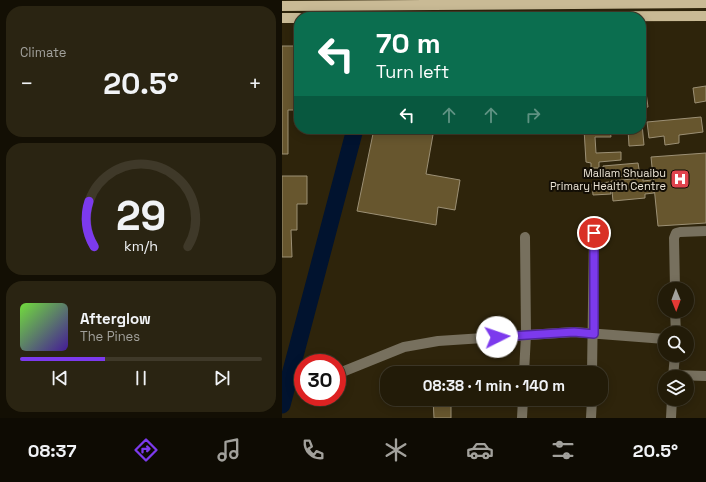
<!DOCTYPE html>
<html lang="en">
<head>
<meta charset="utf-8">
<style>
  :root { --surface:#221b08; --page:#2a2412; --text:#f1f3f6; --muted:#a2a19c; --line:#3f3929; --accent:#7c3aed }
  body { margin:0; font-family:"Space Grotesk",sans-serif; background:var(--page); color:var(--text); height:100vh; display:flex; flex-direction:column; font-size:15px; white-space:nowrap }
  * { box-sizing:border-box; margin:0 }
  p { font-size:13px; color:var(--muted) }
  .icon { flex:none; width:22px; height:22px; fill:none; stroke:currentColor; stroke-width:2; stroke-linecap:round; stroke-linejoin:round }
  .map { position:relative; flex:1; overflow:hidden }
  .sheet { display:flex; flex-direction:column; gap:6px; padding:6px; background:#130f04; width:282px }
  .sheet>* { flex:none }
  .hud { position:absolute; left:12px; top:12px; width:352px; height:122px; border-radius:16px; box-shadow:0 2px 10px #0003,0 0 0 1px var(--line); background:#0b6e4f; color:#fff; overflow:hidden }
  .needle { width:26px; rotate:179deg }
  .tools { position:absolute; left:376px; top:282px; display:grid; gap:8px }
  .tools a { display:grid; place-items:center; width:36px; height:36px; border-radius:50%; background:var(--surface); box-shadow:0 2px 10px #0003,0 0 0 1px var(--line); font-size:20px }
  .speed { position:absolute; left:12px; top:354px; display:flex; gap:8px; font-size:20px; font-weight:700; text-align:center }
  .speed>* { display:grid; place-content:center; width:52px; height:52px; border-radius:50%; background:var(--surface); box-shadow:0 2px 10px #0003,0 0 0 1px var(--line); line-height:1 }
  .speed .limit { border:6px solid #d22; background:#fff; color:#111 }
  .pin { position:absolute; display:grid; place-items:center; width:34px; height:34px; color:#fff; margin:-17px; border:2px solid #fff; border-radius:50%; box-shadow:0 1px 4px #0007 }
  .me { position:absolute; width:44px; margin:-22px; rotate:86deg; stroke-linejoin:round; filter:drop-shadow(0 0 3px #0008) }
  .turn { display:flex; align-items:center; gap:14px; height:84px; padding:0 16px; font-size:18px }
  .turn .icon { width:52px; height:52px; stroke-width:2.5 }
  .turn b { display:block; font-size:28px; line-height:34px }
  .lanes { display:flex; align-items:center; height:38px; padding:0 16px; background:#0003; justify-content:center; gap:20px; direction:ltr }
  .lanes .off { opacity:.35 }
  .big { font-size:30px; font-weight:700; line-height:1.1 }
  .sheet .card { flex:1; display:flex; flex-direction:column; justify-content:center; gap:6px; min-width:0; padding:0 14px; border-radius:16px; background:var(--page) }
  .sheet .dial { align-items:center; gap:0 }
  .dial svg { height:104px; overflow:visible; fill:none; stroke:var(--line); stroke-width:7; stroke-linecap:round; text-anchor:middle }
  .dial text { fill:var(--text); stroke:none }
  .song { display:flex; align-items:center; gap:12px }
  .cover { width:48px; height:48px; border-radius:6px; background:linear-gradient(135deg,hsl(100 70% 55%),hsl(260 70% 35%)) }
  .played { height:4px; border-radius:2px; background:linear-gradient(90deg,var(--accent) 35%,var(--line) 35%) }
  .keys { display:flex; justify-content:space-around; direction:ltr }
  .heat { display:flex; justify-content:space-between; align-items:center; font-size:22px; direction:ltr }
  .trip { position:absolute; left:98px; top:366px; width:228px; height:40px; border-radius:16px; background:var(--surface); box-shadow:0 2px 10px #0003,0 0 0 1px var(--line); font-weight:700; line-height:40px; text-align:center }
  .menu { display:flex; height:64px; justify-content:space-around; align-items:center; background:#0e0b03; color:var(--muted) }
  .menu .icon { width:28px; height:28px }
  .menu .on { color:var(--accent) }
  .menu b { font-size:18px; color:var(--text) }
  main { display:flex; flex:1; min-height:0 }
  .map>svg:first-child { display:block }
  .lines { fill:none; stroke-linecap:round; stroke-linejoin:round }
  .river { stroke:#01132f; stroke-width:17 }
  .building { fill:#67562e; stroke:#9c9075 }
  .minor { stroke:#77705e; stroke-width:10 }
  .major { stroke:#c9ba95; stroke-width:10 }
  .route-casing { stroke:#51269a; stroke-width:10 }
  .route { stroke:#7c3aed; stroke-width:7 }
  .labels { text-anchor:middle; stroke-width:4; stroke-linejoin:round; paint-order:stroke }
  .poi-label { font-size:11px; fill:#ebe4d6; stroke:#130e05; text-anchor:end }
</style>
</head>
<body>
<main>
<section class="sheet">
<div class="card"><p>Climate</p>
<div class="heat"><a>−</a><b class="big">20.5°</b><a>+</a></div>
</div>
<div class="card dial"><svg viewBox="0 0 100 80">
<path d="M14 69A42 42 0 1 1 86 69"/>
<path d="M14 69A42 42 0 0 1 10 34" stroke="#7c3aed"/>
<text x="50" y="56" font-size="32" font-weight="700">29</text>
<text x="50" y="72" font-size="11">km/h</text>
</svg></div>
<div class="card">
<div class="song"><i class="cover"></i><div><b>Afterglow</b><p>The Pines</p></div></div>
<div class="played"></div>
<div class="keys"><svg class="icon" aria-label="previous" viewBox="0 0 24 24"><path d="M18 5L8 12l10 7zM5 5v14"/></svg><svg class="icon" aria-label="pause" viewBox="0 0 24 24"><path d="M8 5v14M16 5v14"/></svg><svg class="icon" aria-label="next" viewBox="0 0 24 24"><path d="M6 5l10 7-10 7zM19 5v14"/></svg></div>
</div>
</section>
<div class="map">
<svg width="424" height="418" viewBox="0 0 424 418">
  <rect width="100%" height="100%" fill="#2e240b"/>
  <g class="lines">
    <path class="river" d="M0,405l73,-276"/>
  </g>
  <path class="building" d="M0,46h17v64h-11v44h-6z
    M359,71h2l5,36 -7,1z
    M424,86v15l-11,2 -2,-15z
    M419,117l2,15 -24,3v8l-14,2 -1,-9 -15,2 -2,-16z
    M359,124h1l2,21 -15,1 -1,-17h13z
    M92,129h60l-8,45 34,6 -5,30 -17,-3 -2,18 -79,-14z
    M302,129h28h-2l1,8h-16l1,16 25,-1v8l-22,2v6h-8v-5l-5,-1z
    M424,153v70l-48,3 -7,-69z
    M356,163l2,12 -36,3 -1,-12z
    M0,176h25v28h-10v26h-6l1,27h-10z
    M361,178v3l9,-1 2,13 -9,1v4l-32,3 -2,-20z
    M327,182l2,12 -18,1 -1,-11z
    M171,370v3h-21v-2z
    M151,399h18v19h-17z"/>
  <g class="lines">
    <path class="minor" d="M393,289l-1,-51 2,-5 4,-1 26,-1
      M393,311l1,22
      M242,373l2,-38 -1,-98
      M310,373l2,-140
      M55,374l67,-27 34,-6 136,-9 91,7
      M391,375l33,1
      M391,377l2,-22
      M240,418l1,-19
      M309,418l1,-19
      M389,418l1,-19"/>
    <path class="major" d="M0,6l424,-3
      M94,17l330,-1
      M0,18h17"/>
  </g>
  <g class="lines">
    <defs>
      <path id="route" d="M215,337l77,-5 20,2v-101"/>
    </defs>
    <use href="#route" class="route-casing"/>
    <use href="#route" class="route"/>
  </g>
  <defs>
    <symbol id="hospital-square" viewBox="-11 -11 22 22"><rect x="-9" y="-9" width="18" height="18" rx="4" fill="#e0444e" stroke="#130e05"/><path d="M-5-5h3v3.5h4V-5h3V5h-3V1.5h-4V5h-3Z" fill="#fff"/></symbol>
  </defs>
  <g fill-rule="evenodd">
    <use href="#hospital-square" x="387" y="168" width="22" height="22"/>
  </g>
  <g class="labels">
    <g class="poi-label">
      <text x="384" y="177">Mallam Shuaibu<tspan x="384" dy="13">Primary Health Centre</tspan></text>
    </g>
  </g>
</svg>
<div class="tools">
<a><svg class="needle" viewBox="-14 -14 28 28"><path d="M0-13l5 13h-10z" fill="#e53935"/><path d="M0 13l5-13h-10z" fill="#a2a19c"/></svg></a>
<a><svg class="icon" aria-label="search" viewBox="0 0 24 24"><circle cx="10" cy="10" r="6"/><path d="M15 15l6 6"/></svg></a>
<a><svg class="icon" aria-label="layers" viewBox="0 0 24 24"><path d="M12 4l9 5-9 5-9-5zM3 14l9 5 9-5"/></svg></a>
</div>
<div class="speed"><div class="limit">30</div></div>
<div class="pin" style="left:312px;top:233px;background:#d93025"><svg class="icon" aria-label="arrive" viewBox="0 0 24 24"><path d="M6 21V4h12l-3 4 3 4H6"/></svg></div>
<svg class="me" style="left:215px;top:337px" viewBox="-20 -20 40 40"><circle r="19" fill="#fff"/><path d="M0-13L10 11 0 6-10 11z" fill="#7c3aed"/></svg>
<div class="trip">08:38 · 1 min · 140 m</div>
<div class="hud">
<div class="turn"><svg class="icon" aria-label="left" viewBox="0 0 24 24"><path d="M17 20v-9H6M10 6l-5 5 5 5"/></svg><div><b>70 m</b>Turn left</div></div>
<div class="lanes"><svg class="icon" aria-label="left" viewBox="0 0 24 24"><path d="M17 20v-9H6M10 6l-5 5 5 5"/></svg><svg class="icon off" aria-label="ahead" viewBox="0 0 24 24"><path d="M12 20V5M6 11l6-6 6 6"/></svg><svg class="icon off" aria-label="ahead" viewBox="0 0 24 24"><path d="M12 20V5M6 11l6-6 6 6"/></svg><svg class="icon off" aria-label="right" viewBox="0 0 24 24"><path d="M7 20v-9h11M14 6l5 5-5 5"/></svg></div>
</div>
</div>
</main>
<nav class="menu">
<b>08:37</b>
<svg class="icon on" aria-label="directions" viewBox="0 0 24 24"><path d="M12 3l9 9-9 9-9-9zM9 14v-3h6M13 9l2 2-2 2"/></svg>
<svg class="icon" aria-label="music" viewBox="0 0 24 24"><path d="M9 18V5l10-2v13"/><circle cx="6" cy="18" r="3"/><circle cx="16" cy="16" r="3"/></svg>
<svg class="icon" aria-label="phone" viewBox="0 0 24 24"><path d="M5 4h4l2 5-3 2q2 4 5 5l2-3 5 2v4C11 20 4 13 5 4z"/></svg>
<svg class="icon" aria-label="climate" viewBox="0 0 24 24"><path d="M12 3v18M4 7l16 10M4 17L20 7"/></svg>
<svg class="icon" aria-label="car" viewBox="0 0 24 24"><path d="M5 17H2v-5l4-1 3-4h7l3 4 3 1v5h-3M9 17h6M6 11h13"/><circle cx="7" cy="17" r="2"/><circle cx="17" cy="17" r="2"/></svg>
<svg class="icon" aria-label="filters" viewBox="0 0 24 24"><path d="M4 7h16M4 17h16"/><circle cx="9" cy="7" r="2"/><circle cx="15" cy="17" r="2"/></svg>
<b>20.5°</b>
</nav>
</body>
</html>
